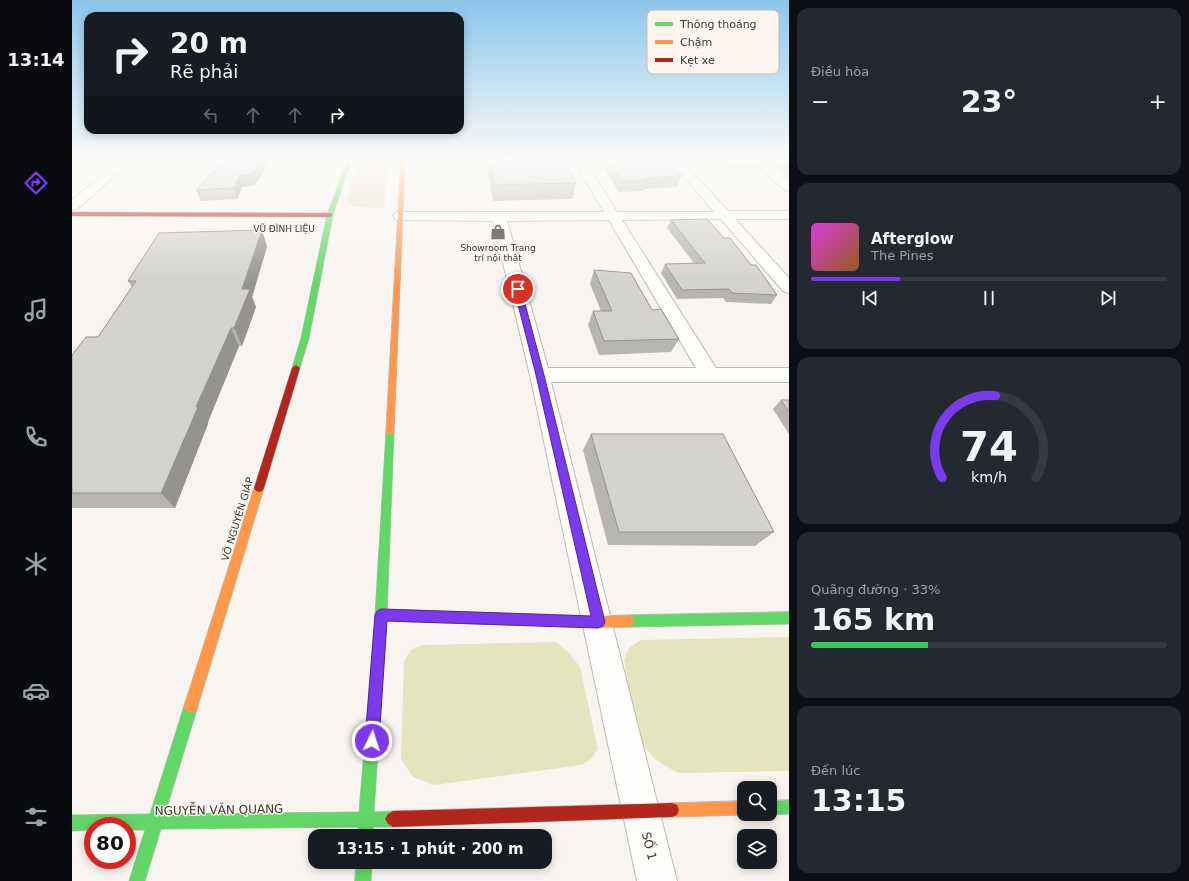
<!DOCTYPE html>
<html lang="vi">
<head>
<meta charset="utf-8">
<style>
  :root { --surface:#171b24; --page:#242831; --text:#f1f3f6; --muted:#9ea1a6; --line:#363941; --accent:#7c3aed }
  body { margin:0; font-family:"DejaVu Sans",sans-serif; background:var(--page); color:var(--text); height:100vh; display:flex; flex-direction:column; font-size:15px; white-space:nowrap }
  * { box-sizing:border-box; margin:0 }
  p { font-size:13px; color:var(--muted) }
  .icon { flex:none; width:22px; height:22px; fill:none; stroke:currentColor; stroke-width:2; stroke-linecap:round; stroke-linejoin:round }
  .map { position:relative; flex:1; overflow:hidden }
  .drawer { display:flex; flex-direction:column; gap:8px; padding:8px; background:#0d0f14; width:400px }
  .drawer>* { flex:none }
  .hud { position:absolute; left:12px; top:12px; width:380px; height:122px; border-radius:12px; box-shadow:0 2px 10px #0003; background:#171b24; color:var(--text); overflow:hidden }
  .fabs { position:absolute; left:665px; top:781px; display:grid; gap:8px }
  .fabs a { display:grid; place-items:center; width:40px; height:40px; border-radius:8px; background:var(--surface); box-shadow:0 2px 10px #0003; font-size:20px }
  .speed { position:absolute; left:12px; top:817px; display:flex; gap:8px; font-size:20px; font-weight:700; text-align:center }
  .speed>* { display:grid; place-content:center; width:52px; height:52px; border-radius:50%; background:var(--surface); box-shadow:0 2px 10px #0003; line-height:1 }
  .speed .limit { border:6px solid #d22; background:#fff; color:#111 }
  .pin { position:absolute; display:grid; place-items:center; width:34px; height:34px; color:#fff; margin:-17px; border:2px solid #fff; border-radius:50%; box-shadow:0 1px 4px #0007 }
  .me { position:absolute; width:44px; margin:-22px; rotate:4deg; stroke-linejoin:round; filter:drop-shadow(0 0 3px #0008) }
  .turn { display:flex; align-items:center; gap:14px; height:84px; padding:0 20px; font-size:18px }
  .turn .icon { width:52px; height:52px; stroke-width:2.5 }
  .turn b { display:block; font-size:28px; line-height:34px }
  .lanes { display:flex; align-items:center; height:38px; padding:0 20px; background:#0003; justify-content:center; gap:20px; direction:ltr }
  .lanes .off { opacity:.35 }
  .big { font-size:30px; font-weight:700; line-height:1.1 }
  .drawer .widget { flex:1; display:flex; flex-direction:column; justify-content:center; gap:6px; min-width:0; padding:0 14px; border-radius:12px; background:var(--page) }
  .drawer .dial { align-items:center; gap:0 }
  .dial svg { height:104px; overflow:visible; fill:none; stroke:var(--line); stroke-width:7; stroke-linecap:round; text-anchor:middle }
  .dial text { fill:var(--text); stroke:none }
  .song { display:flex; align-items:center; gap:12px }
  .cover { width:48px; height:48px; border-radius:6px; background:linear-gradient(135deg,hsl(300 70% 55%),hsl(30 70% 35%)) }
  .played { height:4px; border-radius:2px; background:linear-gradient(90deg,var(--accent) 25%,var(--line) 25%) }
  .keys { display:flex; justify-content:space-around; direction:ltr }
  .heat { display:flex; justify-content:space-between; align-items:center; font-size:22px; direction:ltr }
  .charge { height:6px; border-radius:3px; background:linear-gradient(90deg,#34c759 33%,var(--line) 0) }
  .trip { position:absolute; left:236px; top:829px; width:244px; height:40px; border-radius:12px; background:var(--surface); box-shadow:0 2px 10px #0003; font-weight:700; line-height:40px; text-align:center }
  main { display:flex; flex:1; min-height:0 }
  .dock { display:flex; flex-direction:column; width:72px; justify-content:space-around; align-items:center; background:#090b0e; color:var(--muted) }
  .dock .icon { width:28px; height:28px }
  .dock .selected { color:var(--accent) }
  .dock b { font-size:18px; color:var(--text) }
  .map>svg:first-child { display:block }
  .green { fill:#e3e5bc }
  .lines { fill:none; stroke-linecap:round; stroke-linejoin:round }
  .street-casing { stroke:#bcbab6; stroke-width:2 }
  .fast-casing { stroke:#bcbab6; stroke-width:1 }
  .slow-casing { stroke:#bcbab6; stroke-width:1 }
  .jam-casing { stroke:#bcbab6; stroke-width:1 }
  .street { fill:#fefefd; fill-rule:evenodd }
  .fast { fill:#63d668; fill-rule:evenodd }
  .slow { fill:#ff974d; fill-rule:evenodd }
  .jam { fill:#b3261e; fill-rule:evenodd }
  .wall { fill:#b6b5b1 }
  .shaded-wall { fill:#949390 }
  .building { fill:#d4d2ce; stroke:#949390 }
  .route { fill:#7c3aed; stroke:#51269a }
  .labels { text-anchor:middle; stroke-width:3; stroke-linejoin:round; paint-order:stroke }
  .far-street-label { font-size:9px; fill:#3a3835; stroke:#fcf5ed }
  .far-poi-label { font-size:9px; fill:#3a3835; stroke:#fcf5ed }
  .street-label { font-size:10px; fill:#3a3835; stroke:#fcf5ed }
  .near-street-label { font-size:12px; fill:#3a3835; stroke:#fcf5ed }
  .key { fill:#fcf5ed; stroke:#c2bcb6; stroke-width:1 }
  .key-label { font-size:11px; fill:#3a3835 }
</style>
</head>
<body>
<main>
<nav class="dock">
<b>13:14</b>
<svg class="icon selected" aria-label="directions" viewBox="0 0 24 24"><path d="M12 3l9 9-9 9-9-9zM9 14v-3h6M13 9l2 2-2 2"/></svg>
<svg class="icon" aria-label="music" viewBox="0 0 24 24"><path d="M9 18V5l10-2v13"/><circle cx="6" cy="18" r="3"/><circle cx="16" cy="16" r="3"/></svg>
<svg class="icon" aria-label="phone" viewBox="0 0 24 24"><path d="M5 4h4l2 5-3 2q2 4 5 5l2-3 5 2v4C11 20 4 13 5 4z"/></svg>
<svg class="icon" aria-label="climate" viewBox="0 0 24 24"><path d="M12 3v18M4 7l16 10M4 17L20 7"/></svg>
<svg class="icon" aria-label="car" viewBox="0 0 24 24"><path d="M5 17H2v-5l4-1 3-4h7l3 4 3 1v5h-3M9 17h6M6 11h13"/><circle cx="7" cy="17" r="2"/><circle cx="17" cy="17" r="2"/></svg>
<svg class="icon" aria-label="filters" viewBox="0 0 24 24"><path d="M4 7h16M4 17h16"/><circle cx="9" cy="7" r="2"/><circle cx="15" cy="17" r="2"/></svg>
</nav>
<div class="map">
<svg width="717" height="881" viewBox="0 0 717 881">
  <rect width="100%" height="100%" fill="#f8f5f0"/>
  <path class="green" d="M287,161h31l-6,47 -29,-1 -9,-4z
    M717,637v134l-111,2 -22,-13 -18,-20 -14,-80 5,-12 12,-8z
    M484,642l12,10 12,15 18,82 -7,10 -10,6 -147,20 -21,-8 -12,-18 3,-98 7,-11 11,-5z"/>
  <g class="lines">
    <defs>
      <path id="street" d="M48,161h12l-55,48 -5,1v-10z
        M502,161h11l32,51h97l-43,-51h11l46,50h61v8h-54l54,59v15l-6,-2 -62,-72 -99,1 94,148h73v14h-238l126,499h-40l-107,-506 -37,-154 -93,-1 -5,-1 -2,-3 2,-3 5,-1h204zM537,220l87,148h-148l-41,-147z
        M680,161h12l25,20v10l-4,-1z"/>
      <path id="fast" d="M275,161h4l-18,54 -24,123 -9,30 -4,3 -4,-3 9,-30 26,-123z
        M318,429l3,1 1,2 -7,183 -13,197 19,-1 5,3 3,5 -3,5 -5,3h-20v9h-16l1,-9 -197,2 -16,52h-16l16,-51h-18v-4h-34v4l-21,1v-16l78,-1 34,-108 2,-5 5,-2 5,2 2,5 -33,108 194,-2 16,-197 11,-183 1,-2z
        M717,612v12l-160,3 -4,-2 -2,-4 2,-4 4,-2z
        M717,800v14l-19,1 -3,-1h3v-13z
        M284,862h16l-1,19h-16z"/>
      <path id="slow" d="M329,161h4l-11,271 -1,2h-6l-1,-2z
        M187,484l3,1 2,3 -66,218 -2,5 -5,2 -5,-2 -2,-5 70,-218 2,-3z
        M309,609l217,7 31,-1 4,2 2,4 -2,4 -4,2 -31,1 -217,-7 -4,-2 -2,-4 2,-4z
        M672,801v13h3l-3,1 -72,2 -5,-2 -2,-5 2,-5 5,-2z"/>
      <path id="jam" d="M0,212l258,1 3,2 -3,2 -258,-1z
        M224,365l4,3 -36,120 -2,3 -3,1 -3,-1 -2,-3 38,-120z
        M600,803l5,2 2,5 -2,5 -5,2 -279,10 -5,-3 -3,-5 3,-5 5,-3z"/>
    </defs>
    <use href="#street" class="street-casing"/>
    <use href="#fast" class="fast-casing"/>
    <use href="#slow" class="slow-casing"/>
    <use href="#jam" class="jam-casing"/>
    <use href="#street" class="street"/>
    <use href="#fast" class="fast"/>
    <use href="#slow" class="slow"/>
    <use href="#jam" class="jam"/>
  </g>
  <path class="wall" d="M153,161h45l-15,24 -13,2 -5,12 -36,2 -5,-11z
    M417,161h77l10,22 -4,16 -79,2 -5,-30z
    M527,161h69l13,15 -4,11 -32,2 -1,2 -25,1z
    M646,161h45l-4,8h-33z
    M694,161h23v15l-9,-7h-4z
    M599,220l53,18 27,27 26,30 -6,9 -45,-2 -3,-4 -46,1 -16,-26 4,-9 29,-1 -27,-35z
    M190,230l5,17 -15,50 4,10 -14,39h-3l-31,76v2l-33,84h-103v-153l26,-18 34,-50 -4,-6z
    M522,270l58,40 27,29 -8,13 -72,3 -11,-30 5,-14h8l-11,-27z
    M709,400h8v34l-16,-25z
    M519,434l183,98 -19,14 -147,-1 -25,-95z"/>
  <path class="shaded-wall" d="M188,161h10l-15,24 -13,2 -5,12 -3,-11 5,-12z
    M190,230l5,17 -15,50 4,10 -14,39 -8,-18 8,-39z
    M159,328l8,18 -31,76v2l-33,84 -14,-15 35,-86z"/>
  <path class="building" d="M153,161h35l-8,13 -13,2 -5,12 -38,2 18,-20h3z
    M418,161h76l10,22 -82,2z
    M537,161h59l13,15 -35,2 2,2 -26,1z
    M635,219l17,19h6l21,27h5l21,30 -45,-2 -3,-4 -47,1 -17,-26 40,-1 -34,-43z
    M190,230l-20,59h8l-16,39h-3l-35,79h2l-37,86h-89v-138l14,-18h12l38,-56h-8l31,-48z
    M522,270l37,3 21,37 9,-1 18,30 -75,2 -11,-30h19z
    M709,400h8v12z
    M519,434h132l51,98h-155z"/>
  <linearGradient id="sky" x2="0" y2="1"><stop stop-color="#8bc6eb"/><stop offset="0.56" stop-color="#fcfaf8"/><stop offset="1" stop-color="#fcfaf8" stop-opacity="0"/></linearGradient>
  <rect width="717" height="285" fill="url(#sky)"/>
  <path class="route" d="M443,287l6,2 23,86 61,247 -2,4 -5,2 -211,-7 -8,120 -2,5 -5,2 -5,-2 -2,-5 10,-126 2,-4 4,-2 210,7 -55,-241 -22,-86z"/>
  <defs>
    <symbol id="shop-bare" viewBox="-9 -9 18 18"><path d="M-5-2.5h2.3a2.7 3.5 0 0 1 5.4 0H5L5.5 6h-11ZM-1.5-2.5h3a1.5 2.3 0 0 0-3 0Z" fill="#7c7a76" stroke="#fcf5ed" stroke-width="2.5" paint-order="stroke"/></symbol>
  </defs>
  <g fill-rule="evenodd">
    <use href="#shop-bare" x="415" y="221" width="22" height="22"/>
  </g>
  <g class="labels">
    <g class="far-street-label">
      <text x="212" y="232">VŨ ĐÌNH LIỆU</text>
    </g>
    <g class="far-poi-label">
      <text x="426" y="251">Showroom Trang<tspan x="426" dy="10">trí nội thất</tspan></text>
    </g>
    <g class="street-label">
      <text transform="translate(165 519) rotate(-73)" y="4">VÕ NGUYÊN GIÁP</text>
    </g>
    <g class="near-street-label">
      <text transform="translate(147 810) rotate(-1)" y="4">NGUYỄN VĂN QUANG</text>
      <text transform="translate(577 846) rotate(76)" y="4">SỐ 1</text>
    </g>
  </g>
  <rect x="575" y="10" width="132" height="64" rx="6" class="key"/>
  <rect x="583" y="22" width="18" height="4" fill="#63d668"/>
  <rect x="583" y="40" width="18" height="4" fill="#ff974d"/>
  <rect x="583" y="58" width="18" height="4" fill="#b3261e"/>
  <g class="key-label">
    <text x="608" y="28">Thông thoáng</text>
    <text x="608" y="46">Chậm</text>
    <text x="608" y="64">Kẹt xe</text>
  </g>
</svg>
<div class="fabs">
<a><svg class="icon" aria-label="search" viewBox="0 0 24 24"><circle cx="10" cy="10" r="6"/><path d="M15 15l6 6"/></svg></a>
<a><svg class="icon" aria-label="layers" viewBox="0 0 24 24"><path d="M12 4l9 5-9 5-9-5zM3 14l9 5 9-5"/></svg></a>
</div>
<div class="speed"><div class="limit">80</div></div>
<div class="pin" style="left:446px;top:289px;background:#d93025"><svg class="icon" aria-label="arrive" viewBox="0 0 24 24"><path d="M6 21V4h12l-3 4 3 4H6"/></svg></div>
<svg class="me" style="left:300px;top:741px" viewBox="-20 -20 40 40"><circle r="17" fill="#7c3aed" stroke="#fff" stroke-width="3"/><path d="M0-11L8 9 0 5-8 9z" fill="#fff"/></svg>
<div class="trip">13:15 · 1 phút · 200 m</div>
<div class="hud">
<div class="turn"><svg class="icon" aria-label="right" viewBox="0 0 24 24"><path d="M7 20v-9h11M14 6l5 5-5 5"/></svg><div><b>20 m</b>Rẽ phải</div></div>
<div class="lanes"><svg class="icon off" aria-label="left" viewBox="0 0 24 24"><path d="M17 20v-9H6M10 6l-5 5 5 5"/></svg><svg class="icon off" aria-label="ahead" viewBox="0 0 24 24"><path d="M12 20V5M6 11l6-6 6 6"/></svg><svg class="icon off" aria-label="ahead" viewBox="0 0 24 24"><path d="M12 20V5M6 11l6-6 6 6"/></svg><svg class="icon" aria-label="right" viewBox="0 0 24 24"><path d="M7 20v-9h11M14 6l5 5-5 5"/></svg></div>
</div>
</div>
<section class="drawer">
<div class="widget"><p>Điều hòa</p>
<div class="heat"><a>−</a><b class="big">23°</b><a>+</a></div>
</div>
<div class="widget">
<div class="song"><i class="cover"></i><div><b>Afterglow</b><p>The Pines</p></div></div>
<div class="played"></div>
<div class="keys"><svg class="icon" aria-label="previous" viewBox="0 0 24 24"><path d="M18 5L8 12l10 7zM5 5v14"/></svg><svg class="icon" aria-label="pause" viewBox="0 0 24 24"><path d="M8 5v14M16 5v14"/></svg><svg class="icon" aria-label="next" viewBox="0 0 24 24"><path d="M6 5l10 7-10 7zM19 5v14"/></svg></div>
</div>
<div class="widget dial"><svg viewBox="0 0 100 80">
<path d="M14 69A42 42 0 1 1 86 69"/>
<path d="M14 69A42 42 0 0 1 55 6" stroke="#7c3aed"/>
<text x="50" y="56" font-size="32" font-weight="700">74</text>
<text x="50" y="72" font-size="11">km/h</text>
</svg></div>
<div class="widget"><p>Quãng đường · 33%</p><b class="big">165 km</b><div class="charge"></div></div>
<div class="widget"><p>Đến lúc</p><b class="big">13:15</b></div>
</section>
</main>
</body>
</html>
